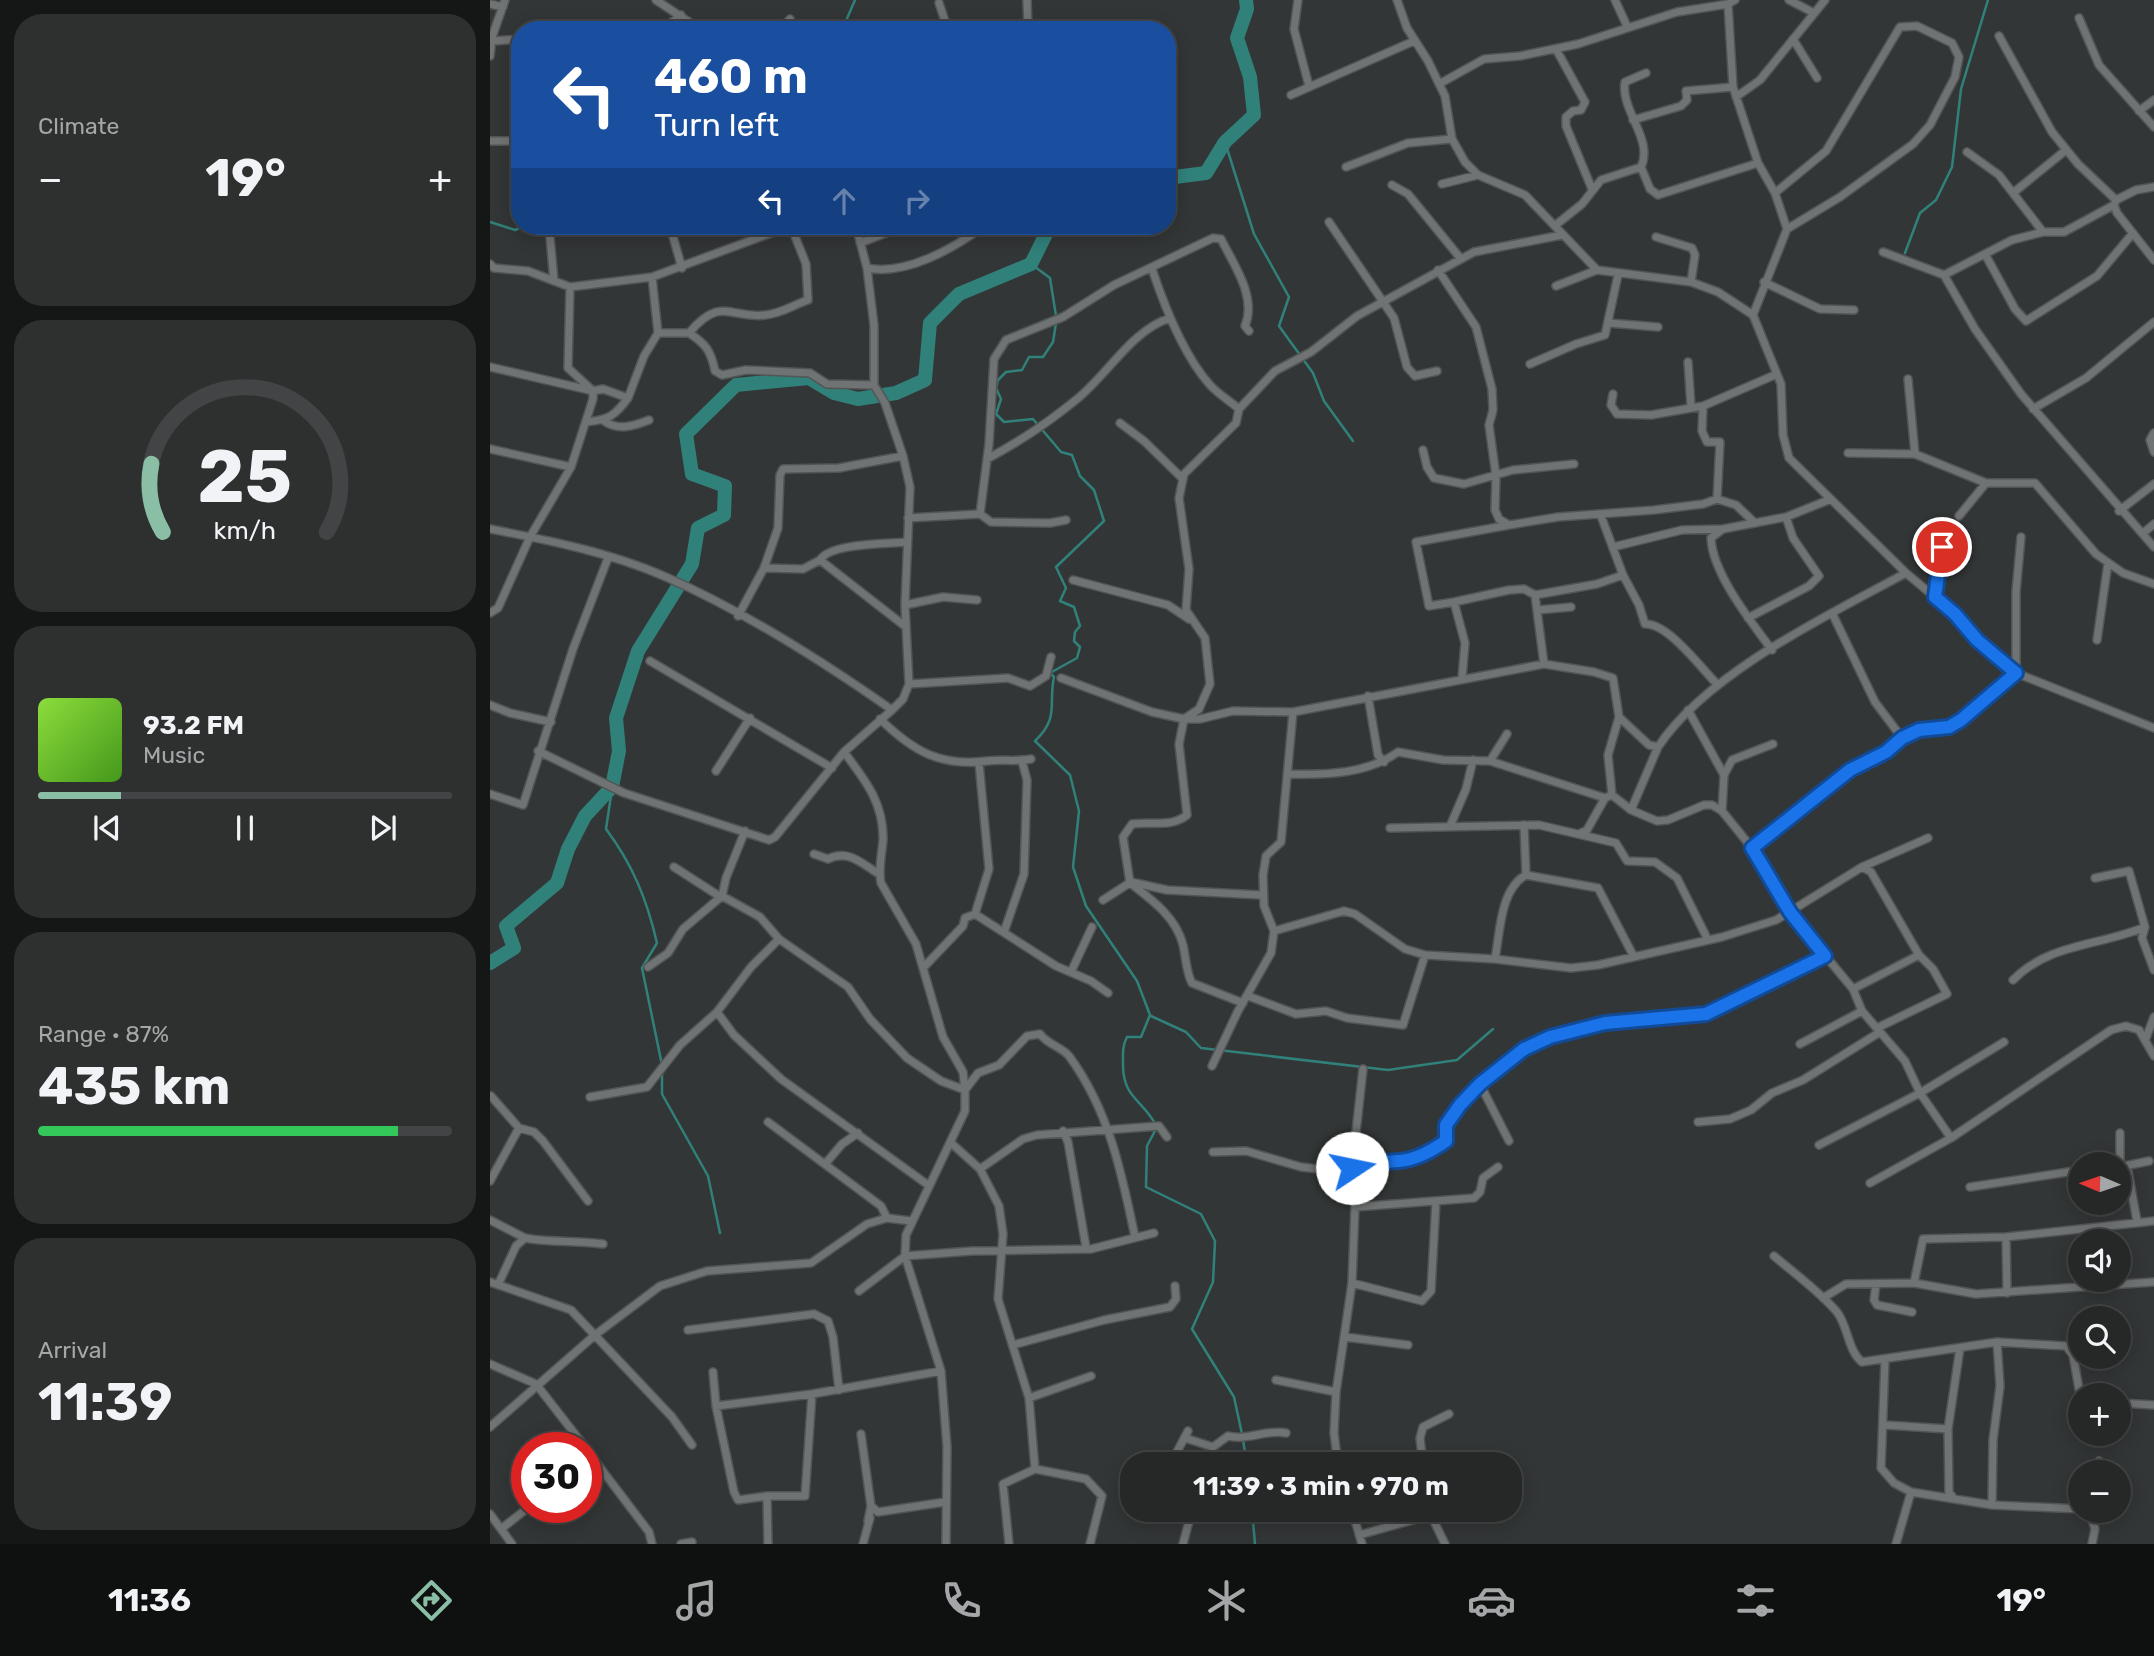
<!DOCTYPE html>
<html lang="en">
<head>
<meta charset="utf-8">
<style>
  :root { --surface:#262828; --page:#2e3030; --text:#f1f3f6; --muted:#a4a6a8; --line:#424445; --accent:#8abfa5 }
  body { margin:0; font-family:Rubik,sans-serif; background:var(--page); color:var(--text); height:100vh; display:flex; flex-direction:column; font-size:26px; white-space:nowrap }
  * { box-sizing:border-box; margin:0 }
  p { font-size:23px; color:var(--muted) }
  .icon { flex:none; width:38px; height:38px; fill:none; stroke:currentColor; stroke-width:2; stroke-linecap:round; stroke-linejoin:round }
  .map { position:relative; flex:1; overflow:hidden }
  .details { display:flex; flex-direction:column; gap:14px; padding:14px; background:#151616; width:490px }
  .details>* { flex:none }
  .hud { position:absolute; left:21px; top:21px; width:665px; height:214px; border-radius:28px; box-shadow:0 4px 18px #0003,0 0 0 2px var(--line); background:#1a4fa0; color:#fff; overflow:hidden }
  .needle { width:46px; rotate:272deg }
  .controls { position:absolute; left:1578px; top:1152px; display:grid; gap:14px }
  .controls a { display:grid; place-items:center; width:63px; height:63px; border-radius:50%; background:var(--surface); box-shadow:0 4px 18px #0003,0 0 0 2px var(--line); font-size:35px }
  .speed { position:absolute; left:21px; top:1432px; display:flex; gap:14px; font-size:35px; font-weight:700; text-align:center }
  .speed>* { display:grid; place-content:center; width:91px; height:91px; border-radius:50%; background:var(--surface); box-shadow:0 4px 18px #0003,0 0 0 2px var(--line); line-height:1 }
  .speed .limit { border:10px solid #d22; background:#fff; color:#111 }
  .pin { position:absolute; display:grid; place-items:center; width:60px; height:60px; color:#fff; margin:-30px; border:4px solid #fff; border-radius:50%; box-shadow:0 2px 7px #0007 }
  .me { position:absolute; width:77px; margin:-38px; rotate:79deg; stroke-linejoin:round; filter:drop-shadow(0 0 5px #0008) }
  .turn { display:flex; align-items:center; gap:24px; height:147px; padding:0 28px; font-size:32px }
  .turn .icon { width:91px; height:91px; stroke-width:2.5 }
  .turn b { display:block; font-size:49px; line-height:60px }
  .lanes { display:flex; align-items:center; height:66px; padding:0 28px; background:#0003; justify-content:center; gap:35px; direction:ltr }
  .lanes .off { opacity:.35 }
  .big { font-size:52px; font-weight:700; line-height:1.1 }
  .details .widget { flex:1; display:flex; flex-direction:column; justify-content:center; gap:10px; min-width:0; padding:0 24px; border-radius:28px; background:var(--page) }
  .details .dial { align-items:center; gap:0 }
  .dial svg { height:182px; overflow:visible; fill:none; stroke:var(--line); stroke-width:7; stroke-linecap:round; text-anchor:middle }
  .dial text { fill:var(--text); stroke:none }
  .song { display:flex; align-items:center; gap:21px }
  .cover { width:84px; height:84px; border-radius:10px; background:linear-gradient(135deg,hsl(90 70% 55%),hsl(100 70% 35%)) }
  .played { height:7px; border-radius:4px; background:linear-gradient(90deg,var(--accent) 20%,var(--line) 20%) }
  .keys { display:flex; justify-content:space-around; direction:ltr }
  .heat { display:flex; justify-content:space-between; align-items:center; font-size:38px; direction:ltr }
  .charge { height:10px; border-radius:5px; background:linear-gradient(90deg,#34c759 87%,var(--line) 0) }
  .trip { position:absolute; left:630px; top:1452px; width:402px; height:70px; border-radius:28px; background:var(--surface); box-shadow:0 4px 18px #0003,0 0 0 2px var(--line); font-weight:700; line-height:70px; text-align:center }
  .tabs { display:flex; height:112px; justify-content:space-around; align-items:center; background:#0f1010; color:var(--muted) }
  .tabs .icon { width:49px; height:49px }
  .tabs .selected { color:var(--accent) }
  .tabs b { font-size:32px; color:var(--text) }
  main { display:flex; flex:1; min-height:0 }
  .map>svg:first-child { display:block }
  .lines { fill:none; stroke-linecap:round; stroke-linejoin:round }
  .stream { stroke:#31817b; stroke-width:2.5 }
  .river { stroke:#31817b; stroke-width:14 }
  .minor-casing { stroke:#525554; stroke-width:10 }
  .minor { stroke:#707373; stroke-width:7 }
  .route-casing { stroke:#114b97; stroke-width:18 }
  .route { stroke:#1a73e8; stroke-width:12 }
</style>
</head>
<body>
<main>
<section class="details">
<div class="widget"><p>Climate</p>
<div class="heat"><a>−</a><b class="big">19°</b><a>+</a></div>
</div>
<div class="widget dial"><svg viewBox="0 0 100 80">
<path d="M14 69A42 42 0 1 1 86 69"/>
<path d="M14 69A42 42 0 0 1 9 39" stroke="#8abfa5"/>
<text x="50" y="56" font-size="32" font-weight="700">25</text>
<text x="50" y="72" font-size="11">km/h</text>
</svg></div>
<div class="widget">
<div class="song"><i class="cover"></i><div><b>93.2 FM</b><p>Music</p></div></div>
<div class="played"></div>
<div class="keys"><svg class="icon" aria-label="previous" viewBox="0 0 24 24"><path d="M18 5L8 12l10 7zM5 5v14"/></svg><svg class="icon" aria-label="pause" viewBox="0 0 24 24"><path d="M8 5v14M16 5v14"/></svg><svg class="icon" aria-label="next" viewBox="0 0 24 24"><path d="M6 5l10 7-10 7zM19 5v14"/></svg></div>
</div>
<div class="widget"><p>Range · 87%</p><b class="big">435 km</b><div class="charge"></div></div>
<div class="widget"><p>Arrival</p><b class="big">11:39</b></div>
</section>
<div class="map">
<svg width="1664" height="1544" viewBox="0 0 1664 1544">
  <rect width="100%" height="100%" fill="#333636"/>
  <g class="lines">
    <path class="stream" d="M352,30l13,-30
      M735,142l29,92 35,63 -10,29 34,47 11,28 29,40
      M0,222l25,8 9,-4
      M1415,253l15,-40 16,-13 16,-33 9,-78 27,-89
      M541,264l19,14 6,38
      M566,323l-3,19 -10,15h-14l-7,13 -16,2 -8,8 -2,8 5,11 -5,15 8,8 29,-3 28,33 11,3 8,21 14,14 10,31 -48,46 10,21 -6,13 14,6 6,19 -5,6 -1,9 6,6 -3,11 -27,15 4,4c-6,27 6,40 -19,64l35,34 9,36 -6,56 13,39 51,75 13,34 -9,22h-14c-5,9 -4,18 -4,28 0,34 21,35 34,62l-10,19 -1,41 55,27 14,27 -2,41 -21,47 42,68 8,37
      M122,789l-6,40c27,36 41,71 51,114l-15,25 20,97
      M661,1016l35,16 15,16 187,22 69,-10 36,-31
      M172,1071v23l46,82 12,57
      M753,1440l4,25
      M762,1510l3,34"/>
    <path class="river" d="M677,178l39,-5 19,-31 29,-27 -4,-38 -13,-39 10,-29 -1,-9
      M0,963l24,-15 -8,-22 51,-43 11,-34 17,-33 27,-29 7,-36 -3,-33 22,-67 54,-87 6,-36 26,-13 1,-29 -33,-12 -6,-40 50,-49 73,-7 25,15 24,6 38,-6 29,-13 5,-57 29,-29 72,-30 19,-38"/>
    <defs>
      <path id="minor" d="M166,0l45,30
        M537,0l1,30
        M808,0l-4,29 15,57
        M907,0l10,28 21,33 17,35 7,43 13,23 13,13 47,20 72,75 94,12 27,10 35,23
        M1125,0l12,26
        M1245,0l-7,4 5,83 25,76 17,30 12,36 -34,86 28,69 2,51 6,23 117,115 49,41 22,26 39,33 138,55
        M1299,0l25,13
        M449,3l9,27
        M0,4l13,3
        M1589,18l20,47 55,62
        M172,30l19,-15
        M290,30l10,-11
        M1509,36l53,96 26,32 38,36 -2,5 3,8 37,47
        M1303,39l24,39
        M3,41l27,-2
        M1066,49l29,53 -4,8 -8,1 -7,6v9l26,63
        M0,56l2,-19 13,-37
        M949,84l45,-25 36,-3 58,-12 99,-32 51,-8
        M801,95l123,-54
        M1246,97l24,-17 65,-80
        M1649,111l15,-11
        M1143,120l48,-14 6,-6 -1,-9 47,-4
        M0,141h30
        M1477,152l32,23 44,57
        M856,167l62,-24 44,-4
        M1151,167l9,22 8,6 100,-32
        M952,184l36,-9
        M902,185l16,9 53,65
        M1285,193l51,-42 74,-124 17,-1 35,17 7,14 -4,20 -25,48 -17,19 -73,53 -53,32
        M1523,193l53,-43
        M1626,200l20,-10 18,-3
        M839,222l65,96 13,49 8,9 22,-5
        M1067,224l25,-20 19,-24 40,-13c13,-28 -21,-57 -16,-85l21,-9
        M59,226l5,55
        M180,226l12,42
        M366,226l11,42 7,57v60l11,18 18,53 7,31 -5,118 4,79 -6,15 -11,11
        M1166,237l36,11 3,7 -4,27
        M370,243l44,-17
        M1393,252l61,23 31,54 46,65 133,153
        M1495,254l30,55 11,12 71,-45 36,-43
        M0,264l4,4 34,3 42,16 82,-10 138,-51
        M377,268c39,8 87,-20 117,-42
        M662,269c12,36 32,87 58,116 8,9 20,16 29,24
        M948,270l38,57 16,62 1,21 -4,15 7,51 -1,34 4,9 10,6 49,-8 96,-7 49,-6 14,-5
        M1454,275l68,-35 31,-8h21l50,-27
        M1274,282l56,27 34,1
        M1066,286l41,-16
        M1119,323l49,4
        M168,333h31c32,-38 41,-14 76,-18 16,-1 28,-10 43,-15l-2,-36 -15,-38
        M199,333c17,11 22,18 26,38l7,4 24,-5 64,3 17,11 47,1
        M1198,362l3,44
        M1040,364l46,-20 29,-9 13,-60
        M0,367l103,24 10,-2 25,9 16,-42 14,-23 -6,-56
        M1418,379l7,75
        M1123,394l-2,11 6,9 34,1 52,-9
        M1543,409l53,-31 68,-56
        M114,421c14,10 30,5 45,-1
        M96,422c22,-2 29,-6 42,-24
        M630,423l24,18 39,38
        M1664,433l-4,7 4,12
        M0,449l81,18
        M933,450l4,17 7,11 30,6 49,-14 61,-6
        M1358,453l67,1 71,29h49l61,71 27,19 31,11
        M497,459c32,-17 62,-37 90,-60 31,-25 55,-69 93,-81
        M1629,511l35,-27
        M490,514l9,-70 5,-85 12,-19 57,-23 51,-32 99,-47 8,1c13,26 36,58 24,87l4,5
        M1469,516l27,-33
        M418,518l72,-4 11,8 59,1 16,-3
        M1265,523l-19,-18 -19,-6 3,-57h-13l-5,-11 1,-25 74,-32
        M0,529c58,11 122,24 176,48 75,33 159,86 226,133l-48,42c21,28 40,51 39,88 -1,14 -5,29 -2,43l35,61 27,93 20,35 2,18v21l-59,124 -1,21 36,115 6,76 -1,97
        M1233,529l-12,9c1,35 41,85 61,112
        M1653,533l11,-9
        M1123,547l69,-17 41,-1 63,-12 45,-18
        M330,560c10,-17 67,-16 86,-18
        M274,568l39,1 17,-9 86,67
        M1133,575l16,30 6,19c23,-1 56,44 72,60
        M583,580l95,25 21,14
        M1045,595l9,69
        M1445,598l8,-75
        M964,602l55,-12 15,-1 11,6 62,-11 26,-9 -22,-59
        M415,605l38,-8 34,3
        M1048,610l33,-3
        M0,613l8,-5 32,-71 41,-70 22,-68v-8l-25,-23 2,-81
        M1342,613l43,89 27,36
        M248,616l26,-48 14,-40 2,-53 3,-6 56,-1 64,-12
        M1258,618l61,-32 10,-10 -26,-38 -7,-21
        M1607,640l11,-77
        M160,661l182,107
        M571,678l91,34 32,7h16l33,-8 60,1 251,-48 50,8 19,6 6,39 -11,38 4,40
        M972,678l3,-35 -11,-41 -25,4 -13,-64 93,-17
        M419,684l99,-6 22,8 16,-10 5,-19
        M878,696l10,59 6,7
        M0,705l20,8 41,9
        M1198,710l36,65 -2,36
        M1129,717l30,28 9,2c49,-74 170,-132 248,-174
        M390,719c33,32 60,48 107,42 15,-2 30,1 44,-2
        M48,751l86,42 145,47 6,-3 69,-85
        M1000,761l17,-27
        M226,771l34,-53
        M799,774c37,1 78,0 109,-22l45,8 47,1 115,37 7,-3 19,15 26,11 11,-1 36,-15h8l10,6 30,37 38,65 63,76 9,22 43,50 15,32 31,45
        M1234,775l8,-15 41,-16
        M0,794l33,11 50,-156 35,-91
        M1141,810l27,-63
        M961,824l15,-35 7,-29
        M900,828l149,-3 77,18 11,18 28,1 22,16 31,62
        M1089,834l8,-4 18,-32
        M1262,848l98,-78 37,-17 15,-15 17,-8 30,-3 12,-7 55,-47v-81l5,-55
        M324,854l14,5c20,-10 33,4 51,15
        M184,867l45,29
        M1372,867l9,5 48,83 14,14 14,25 -70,34
        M1036,875l72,13 36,69
        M1605,878l34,-7 16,56 -3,11 12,32
        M232,896l4,-18 19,-47
        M613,900l28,-18 36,8 94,5
        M485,914l14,-45 -10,-106
        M784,931l70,-20 11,3 50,35 20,6 70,4 76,9 27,-3 124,-28 54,-17 86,-53 66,-29
        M514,932l20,-58 3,-94 -5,-19
        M1005,959c5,-26 5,-70 31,-84l-2,-50
        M158,967l20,-14 15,-24 39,-33 38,21 19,22 69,48 22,32 37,39 34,23 24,9 13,-17 21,-8 28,-29 13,-2c8,11 22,13 29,22 40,54 53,118 66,181
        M433,968l40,-42 2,-8 10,-4 81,52 35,15 17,12
        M581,972l21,-45
        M1523,980c36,-37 87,-34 132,-53
        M1363,989l66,-34
        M758,996l48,18 30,-3 21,7 56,7 22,-70
        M753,1003l-51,-20c-6,-11 -6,-25 -9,-38 -7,-28 -31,-45 -53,-62l-7,-46 9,-13c20,-3 39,4 55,-9l-8,-71 5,-25 15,-10 11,-25 -5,-46 -19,-28 3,-41 -10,-71 5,-24 52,-51 3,-14 36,-38 36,-19 46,-36 117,-64 88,-17
        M227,1012l17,23 47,44 147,106
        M1656,1038l8,-21
        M1310,1044l62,-33
        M722,1066l26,-55 33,-58 3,-22 -10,-25 -1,-31 3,-19 15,-14 12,-130
        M990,1084l29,57
        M1,1096l28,32
        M100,1097l57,-10 33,-42 37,-33 34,-45 28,-28
        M278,1122l113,84 6,12
        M1208,1122l32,-3 21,-9 21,-17 31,-13 77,-48
        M573,1131l5,11 18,105
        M1630,1133v34l8,5 9,49
        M460,1142l30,27 19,37 4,28 -5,65 31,99 6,71
        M1329,1145l101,-52 84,-51
        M723,1152l33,-1 55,16 26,3 25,-2 9,-5 40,-2 21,-6 24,-14v-16l14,-20 20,-21 44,-35 26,-12 55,-14 101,-9 119,-58
        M336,1163l16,-19 16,-11
        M1630,1167l29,-6
        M490,1169l43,-30 14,-4 122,-9 8,11
        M0,1181l29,-53 15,4 9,9 45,60
        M1380,1183l81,-45 160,-108 15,-4 13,4 15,26
        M1480,1187l111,-17
        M865,1207l119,-9 6,-6 3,-14 15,-11
        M0,1220l35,18
        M1516,1237l1,56
        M1284,1256c21,18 45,35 63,56 11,14 11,39 25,50l135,-20 69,4 7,9 8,45
        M0,1282l81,28 101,107 20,28
        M862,1283l70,18 9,-10 5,-90
        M1424,1283l9,-44 83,-2 148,-16
        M1386,1284l-2,16 3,5 35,7
        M8,1285l18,-39 9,-8c26,5 51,2 78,6
        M369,1291l46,-35 67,-5 119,-2 63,-16
        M1333,1298l23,-14 68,-1 62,11 178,-12
        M198,1330l126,-16 14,7 5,16 6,53
        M855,1337l63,8
        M523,1345l91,-25 66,-13 6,-8 -1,-13
        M1395,1359l-4,109 13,15 17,9 81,13 89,4
        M0,1364l46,20 49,63
        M223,1372l3,34 18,86 4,8 29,-4h38l7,-102
        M786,1380l60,12
        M539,1398l62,-22
        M1629,1403l35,2
        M226,1406l96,-12 129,-23
        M1395,1425l63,4
        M0,1427l105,-92 65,-49 47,-15 104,-8 56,-39 20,-6 24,3
        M371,1434l10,72 -3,15
        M695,1438l28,9 15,-11c20,5 38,-7 58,-3
        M96,1449l63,83 3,12
        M680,1465l18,-34
        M848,1465l-4,-32 2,-41 16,-109 3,-76 -3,-39 11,-99
        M933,1465l-3,-27 3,-11 26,-13
        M1607,1472l2,-11
        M277,1496l1,48
        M1462,1496l-3,-3 -1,-64 12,-81
        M1502,1505l1,-65 7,-54 -3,-44
        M381,1506l7,6 67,-10
        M862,1510l10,34
        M1594,1510l6,3 5,16 -3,15
        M0,1514l22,30
        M11,1529l28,-22
        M869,1535l72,-20 14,29
        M191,1544l11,-2
        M373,1544l7,-26
        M519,1544l-6,-60 32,-15 51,10 16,17 -12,48
        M693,1544l9,-34
        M1406,1544l15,-52"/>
    </defs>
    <use href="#minor" class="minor-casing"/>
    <use href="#minor" class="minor"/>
  </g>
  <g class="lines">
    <defs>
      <path id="route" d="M862,1168c14,-8 30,-5 46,-7 18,-1 33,-10 48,-20v-16l14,-20 20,-21 44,-35 26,-12 55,-14 101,-9 119,-58 -35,-44 -38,-64 98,-78 36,-18 16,-14 17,-8 30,-3 12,-7 55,-47 -39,-33 -22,-26 -20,-17 7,-50"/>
    </defs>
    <use href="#route" class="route-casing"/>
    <use href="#route" class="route"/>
  </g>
</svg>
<div class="controls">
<a><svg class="needle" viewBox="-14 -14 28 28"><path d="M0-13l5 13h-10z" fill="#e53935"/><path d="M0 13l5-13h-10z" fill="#a4a6a8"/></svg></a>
<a><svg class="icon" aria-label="sound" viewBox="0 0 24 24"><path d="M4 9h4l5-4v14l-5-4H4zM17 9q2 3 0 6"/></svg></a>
<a><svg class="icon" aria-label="search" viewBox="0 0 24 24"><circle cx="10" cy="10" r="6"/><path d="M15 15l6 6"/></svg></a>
<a>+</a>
<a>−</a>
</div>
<div class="speed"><div class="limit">30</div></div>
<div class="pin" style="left:1452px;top:547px;background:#d93025"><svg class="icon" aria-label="arrive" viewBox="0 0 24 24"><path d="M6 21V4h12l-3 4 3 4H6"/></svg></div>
<svg class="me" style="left:862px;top:1168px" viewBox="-20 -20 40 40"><circle r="19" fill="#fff"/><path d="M0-13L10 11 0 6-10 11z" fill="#1a73e8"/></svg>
<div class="trip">11:39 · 3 min · 970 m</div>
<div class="hud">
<div class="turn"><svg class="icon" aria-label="left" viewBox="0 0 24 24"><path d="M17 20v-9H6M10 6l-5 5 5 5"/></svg><div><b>460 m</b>Turn left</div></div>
<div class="lanes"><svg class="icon" aria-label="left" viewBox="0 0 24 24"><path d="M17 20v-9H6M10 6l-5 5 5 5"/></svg><svg class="icon off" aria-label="ahead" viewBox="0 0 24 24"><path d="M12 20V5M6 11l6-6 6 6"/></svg><svg class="icon off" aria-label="right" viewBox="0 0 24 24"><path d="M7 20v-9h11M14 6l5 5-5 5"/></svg></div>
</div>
</div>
</main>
<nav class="tabs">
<b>11:36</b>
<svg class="icon selected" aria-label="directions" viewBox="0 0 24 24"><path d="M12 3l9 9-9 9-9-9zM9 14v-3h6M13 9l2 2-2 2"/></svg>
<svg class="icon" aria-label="music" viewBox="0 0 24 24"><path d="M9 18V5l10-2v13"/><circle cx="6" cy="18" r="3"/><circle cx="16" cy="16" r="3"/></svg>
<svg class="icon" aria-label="phone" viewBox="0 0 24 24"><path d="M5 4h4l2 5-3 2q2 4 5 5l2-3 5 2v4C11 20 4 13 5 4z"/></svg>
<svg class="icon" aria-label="climate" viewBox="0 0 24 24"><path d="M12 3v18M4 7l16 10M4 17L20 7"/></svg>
<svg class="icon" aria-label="car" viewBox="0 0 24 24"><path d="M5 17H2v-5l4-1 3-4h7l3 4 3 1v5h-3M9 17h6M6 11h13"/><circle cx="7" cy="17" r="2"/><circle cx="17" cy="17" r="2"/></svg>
<svg class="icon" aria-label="filters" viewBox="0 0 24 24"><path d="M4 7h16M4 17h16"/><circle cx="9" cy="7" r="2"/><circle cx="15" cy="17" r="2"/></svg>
<b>19°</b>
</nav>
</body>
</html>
